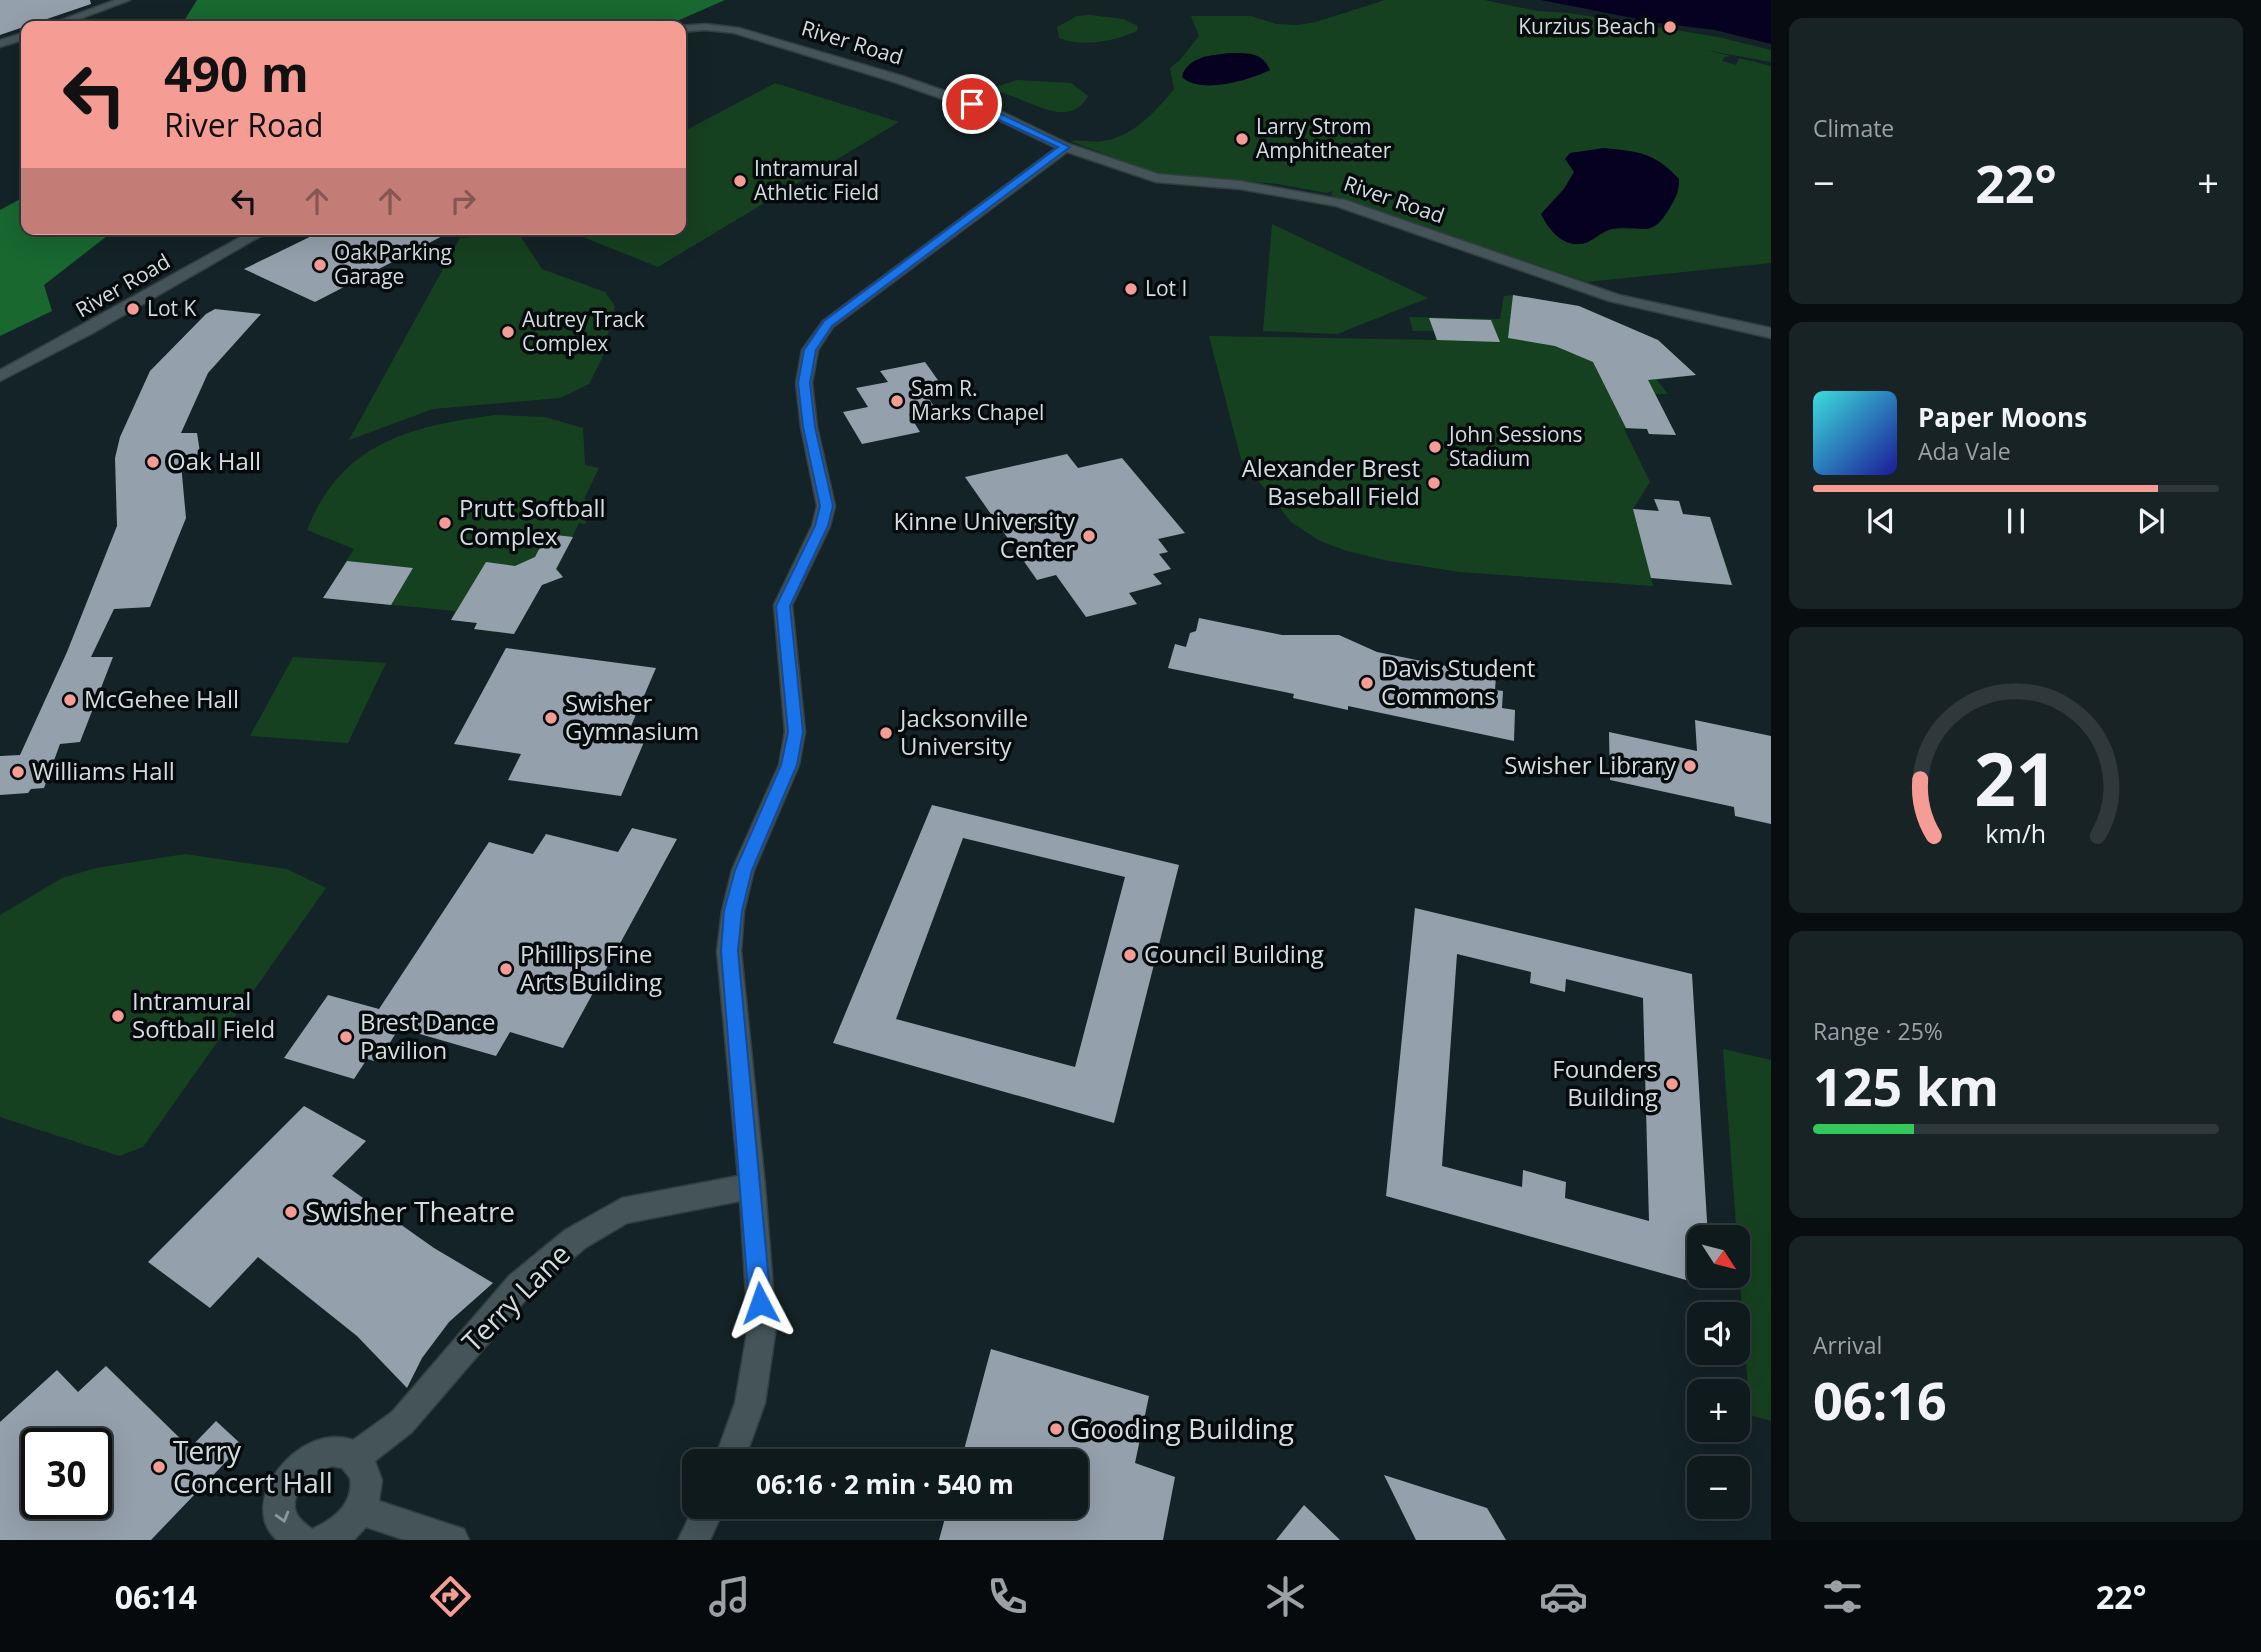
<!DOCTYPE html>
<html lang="en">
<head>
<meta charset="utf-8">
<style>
  :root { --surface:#0f1a1d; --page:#182326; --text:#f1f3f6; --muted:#9ba1a4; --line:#2f383b; --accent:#f59c95 }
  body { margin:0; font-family:"Open Sans",sans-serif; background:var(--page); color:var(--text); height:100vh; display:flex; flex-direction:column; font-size:26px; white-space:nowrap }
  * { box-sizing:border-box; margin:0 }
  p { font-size:23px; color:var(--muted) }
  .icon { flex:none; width:38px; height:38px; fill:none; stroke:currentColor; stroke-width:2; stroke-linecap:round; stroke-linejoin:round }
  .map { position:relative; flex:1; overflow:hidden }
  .details { display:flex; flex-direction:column; gap:18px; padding:18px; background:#080e10; width:490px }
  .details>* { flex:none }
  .hud { position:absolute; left:21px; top:21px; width:665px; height:214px; border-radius:14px; box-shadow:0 7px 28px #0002,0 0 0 2px var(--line); background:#f59c95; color:#111; overflow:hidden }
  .needle { width:46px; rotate:126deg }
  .controls { position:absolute; left:1687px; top:1225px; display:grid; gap:14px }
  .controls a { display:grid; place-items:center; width:63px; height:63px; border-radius:14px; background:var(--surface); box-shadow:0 7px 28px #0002,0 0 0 2px var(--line); font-size:35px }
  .speed { position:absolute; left:21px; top:1428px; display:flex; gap:14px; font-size:35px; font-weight:700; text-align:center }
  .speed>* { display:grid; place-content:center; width:91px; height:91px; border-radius:50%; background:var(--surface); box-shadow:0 7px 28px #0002,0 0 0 2px var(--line); line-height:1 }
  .speed .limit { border:4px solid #111; border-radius:10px; background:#fff; color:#111 }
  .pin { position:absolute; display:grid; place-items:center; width:60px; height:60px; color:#fff; margin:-30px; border:4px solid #fff; border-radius:50%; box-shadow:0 2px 7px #0007 }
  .me { position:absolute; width:77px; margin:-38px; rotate:356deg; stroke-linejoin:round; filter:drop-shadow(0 0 5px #0008) }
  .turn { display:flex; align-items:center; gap:24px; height:147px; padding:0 28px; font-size:32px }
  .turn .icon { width:91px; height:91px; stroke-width:2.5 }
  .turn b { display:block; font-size:49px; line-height:60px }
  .lanes { display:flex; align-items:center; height:66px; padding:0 28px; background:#0003; justify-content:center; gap:35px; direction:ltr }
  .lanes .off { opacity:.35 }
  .big { font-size:52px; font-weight:700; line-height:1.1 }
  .details .widget { flex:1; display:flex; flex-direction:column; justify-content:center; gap:10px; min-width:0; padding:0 24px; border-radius:14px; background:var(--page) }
  .details .dial { align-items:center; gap:0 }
  .dial svg { height:182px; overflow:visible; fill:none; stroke:var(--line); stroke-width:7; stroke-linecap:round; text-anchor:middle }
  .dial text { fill:var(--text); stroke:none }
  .song { display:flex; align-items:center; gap:21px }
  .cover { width:84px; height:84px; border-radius:10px; background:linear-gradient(135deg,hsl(180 70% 55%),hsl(240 70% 35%)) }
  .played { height:7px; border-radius:4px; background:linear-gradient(90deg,var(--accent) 85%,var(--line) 85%) }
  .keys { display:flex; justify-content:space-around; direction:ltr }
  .heat { display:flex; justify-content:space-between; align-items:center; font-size:38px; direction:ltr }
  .charge { height:10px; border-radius:5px; background:linear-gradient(90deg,#34c759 25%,var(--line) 0) }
  .trip { position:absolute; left:682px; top:1449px; width:406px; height:70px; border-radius:14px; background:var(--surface); box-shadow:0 7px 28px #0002,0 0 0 2px var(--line); font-weight:700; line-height:70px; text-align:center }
  .tabs { display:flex; height:112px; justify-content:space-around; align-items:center; background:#060a0c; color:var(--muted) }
  .tabs .icon { width:49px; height:49px }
  .tabs .active { color:var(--accent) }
  .tabs b { font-size:32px; color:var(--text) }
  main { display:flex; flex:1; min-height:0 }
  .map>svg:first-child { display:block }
  .green { fill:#164120; fill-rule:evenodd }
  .forest { fill:#186830 }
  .water { fill:#060121 }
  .building { fill:#94a0ac; fill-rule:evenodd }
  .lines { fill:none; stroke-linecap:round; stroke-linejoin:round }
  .street-casing { stroke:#333e41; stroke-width:3 }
  .street { fill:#445459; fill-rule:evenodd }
  .oneway { stroke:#8c989c }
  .route { fill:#1a73e8; stroke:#114b97; stroke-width:2 }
  .poi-dot { fill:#f59c95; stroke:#050b0d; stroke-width:2.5 }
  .labels { text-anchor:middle; stroke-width:7; stroke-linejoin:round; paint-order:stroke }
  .far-poi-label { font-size:21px; fill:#d3dddf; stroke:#050b0d; text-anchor:start }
  .far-street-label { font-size:21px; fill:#d3dddf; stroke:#050b0d }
  .poi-label { font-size:24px; fill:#d3dddf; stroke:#050b0d; text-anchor:start }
  .near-poi-label { font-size:28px; fill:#d3dddf; stroke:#050b0d; text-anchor:start }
  .near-street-label { font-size:28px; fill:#d3dddf; stroke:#050b0d }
</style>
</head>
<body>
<main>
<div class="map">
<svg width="1771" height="1540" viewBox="0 0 1771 1540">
  <rect width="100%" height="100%" fill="#142327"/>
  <path class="green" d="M1385,0h99l53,11 32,2 149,24 53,13v12l-66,-12 26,6 -6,1 -3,4 14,4 3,-7 32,8v197l-184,19 -256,-87 2,-4 -6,2 -49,-9 -123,-11 -85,-32c10,-2 22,2 33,0 30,-4 53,-30 71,-52l-4,-21 10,-8 19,-24 -8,-20h60l25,8 22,1 18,-3zM1231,53l39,17 -46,14 -40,-13 18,-14zM1574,172l76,57h-39l-25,14 -24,-3 -21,-26 23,-25z
    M1090,15l33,4 15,7 -1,5c-24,10 -53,17 -78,7l-2,-11 20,-11z
    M1017,80l54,3 17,13c-15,27 -41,14 -64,5 -8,-4 -17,-6 -26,-10l1,-5z
    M775,83l124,39 -241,145 -95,-38h118v-96z
    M1272,224l156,74 -91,36 -74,-3z
    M519,234l23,35 63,23 10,14 -13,52 -13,26 -29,14 -127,11 -84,31 111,-202z
    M1513,295l66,11 79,34 38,35 -39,5 11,14h-13l21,41 -27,-1 -2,-5h-23l26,53 -17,27 25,2 -4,-12 25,2 4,13 27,3 23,68 -82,-7 2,8 -193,-14 -71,-11 -42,-10 -27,-10 -29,-19 -50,-63 -32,-123 227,4 -2,-9h-21l-4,-14 91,2 4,-23z
    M495,415l50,2 38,11 2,37 14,3 -15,31 11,3 -10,22 -6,-1 -22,46 6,8 -26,10 1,4 -21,38 -20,-2 -3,5 -20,-3 3,-6 -26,-3 4,-9 -132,-13 31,-49 -47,-19c35,-88 102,-103 188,-115z
    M293,657l93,6 -38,80 -98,-7z
    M185,854l102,15 39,19 -183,259 -24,9 -119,-39v-202l62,-37 34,-10z
    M1723,1049l48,11v361l-21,-6z"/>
  <path class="forest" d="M197,0h528l-48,21 -1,4 -11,1h-484z
    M26,196v33h90l-72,56 8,26 -52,25v-126z"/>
  <path class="water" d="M1541,0h230v44l-56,-14 -57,-7z
    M1231,53c16,0 32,-1 39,17 -20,10 -70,25 -88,7 5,-21 31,-22 49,-24z
    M1604,148c36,4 50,4 75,31 0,13 -3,19 -10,30 -19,33 -28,13 -57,20 -9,1 -16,9 -24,13 -22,9 -39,-11 -47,-28l23,-25 10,-17 -9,-13 5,-6z"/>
  <path class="building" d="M0,0h90l1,4 -91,31z
    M326,229h130l-141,73 -71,-33z
    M1513,295l66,11 79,34 38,35 -48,5 28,55 -27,-1 -2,-5 -21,-1 -33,-66 -38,-16 -47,-8z
    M215,309l46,5 -53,59 -27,60h16l4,26 -20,5 5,54 -36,89 -36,2 -23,48h22l-33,85 -20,2 -16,44 -13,1 -3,4 -28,2v-39l20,-1 47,-103 50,-126 -2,-68 5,-21 30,-66 56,-57z
    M1429,318l62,2 9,22 -63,-2z
    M925,362l20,28 -19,4 9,14 -26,6 11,18 -58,12 -19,-32 25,-5 -12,-19 32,-6 -8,-11z
    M1067,454l11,14 44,-10 63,75 -27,6 10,13 -9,2 12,15 -18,5 9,10 -33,9 8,11 -51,13 -30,-42 -19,5 -72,-103z
    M1654,499l25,2 4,13 27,3 22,68 -81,-7 -18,-69 26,2z
    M547,534l26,3 -17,32 7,8 -21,8 -28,49 -40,-5 3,-6 -26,-3 35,-58 29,4 20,-9z
    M347,561l66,7 -22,37 -68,-7z
    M1199,618l83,17h57l38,17 119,24 -1,14 8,1 -1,17 13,2 -1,31 -166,-35v4l-55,-12 1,-4 -126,-26 7,-24 11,3 4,-14 6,-2z
    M506,648l150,20 -31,72 19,2 -23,54 -113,-16 13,-26 -67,-10z
    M1695,720l76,16v88l-36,-8 -1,-9 -124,-27 -1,-48 88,19z
    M932,805l247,60 -65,258 -281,-80zM963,838l162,39 -50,190 -179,-48z
    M632,828l45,11 -114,209 -53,-16 -14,24 -97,-28 -21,34 -11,-3 -13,20 -70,-21 44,-63 51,14 110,-167 44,12 13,-20 72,18z
    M1415,908l277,66 16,263h-9v39h11l1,11 -325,-91zM1457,954l74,18 -1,11 35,9 1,-13 77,19 6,223 -84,-23 1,-16 -43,-12 -1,17 -80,-21z
    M304,1106l62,35 -34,35 102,72 59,35 -44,39 -27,36 -15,30 -50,-52 -99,-79 -48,51 -62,-46z
    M991,1349l158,47 -14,67 40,14 -12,63h-224l9,-33h128v-46h-115z
    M106,1366l84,82 26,-27 26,24 -91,95h-151v-118l57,-52 21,22zM37,1444h59v59h-59z
    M1384,1475l103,33 19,32h-90z
    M1304,1505l36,35h-64z"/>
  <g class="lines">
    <defs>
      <path id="street" d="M115,0h15l-69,26h-16z
        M706,24l33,4 163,48 92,32 75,36 89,30 82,7 105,19 274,95 152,33v10l-162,-37 -273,-95 -96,-17 -84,-7 -89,-30 -234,175 -15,23 -6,33 5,44 18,79 -5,20 -38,79 13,127 -6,33 -45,105 -10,41 -3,40 24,235 11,141 -11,76 -21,58h-30l21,-58 13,-76 -8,-126 -113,22 -42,25 -56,48 -117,136 -37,29 7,19 -3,21 85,28 5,11h-64l-39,-13 -12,13h-77c-42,-37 21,-119 76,-100l39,-28 117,-136 56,-46 57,-32 116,-22 -21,-225 5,-40 10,-41 47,-105 6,-33 -11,-127 38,-79 5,-20 -16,-79 -5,-44 6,-33 21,-29 233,-173 -70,-34 -92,-32 -160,-49 -28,-3 -25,2 -2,-6zM332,1466l10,2 8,10c4,26 -16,41 -38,51 -6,-5 -14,-10 -16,-17 -8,-20 21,-41 36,-46z
        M26,32v7l-26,8v-7z
        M255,229h18l-182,105 -91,47v-11z
        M695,1505l30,2 -15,33h-32z"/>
    </defs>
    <use href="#street" class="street-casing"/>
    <use href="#street" class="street"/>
  </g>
  <defs><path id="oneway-chevron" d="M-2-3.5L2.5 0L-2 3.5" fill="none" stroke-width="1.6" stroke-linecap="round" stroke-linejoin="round" transform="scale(1.75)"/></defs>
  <use class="oneway" href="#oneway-chevron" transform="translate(283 1517) rotate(74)"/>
  <path class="route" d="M969,102h7l94,45 -238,179 -16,24 -6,33 5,44 18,79 -5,20 -38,80 13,126 -6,33 -45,105 -10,41 -4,40 33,352 -3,8 -8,3 -8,-3 -3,-8 -28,-352 3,-40 11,-41 46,-105 7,-33 -12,-126 39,-80 5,-20 -17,-79 -5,-44 6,-33 20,-29 234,-174 -89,-41z"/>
  <g class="poi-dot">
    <circle cx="1670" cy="27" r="7"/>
    <circle cx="1242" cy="139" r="7"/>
    <circle cx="740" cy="181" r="7"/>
    <circle cx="320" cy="265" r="7"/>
    <circle cx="1131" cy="289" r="7"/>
    <circle cx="133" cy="309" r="7"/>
    <circle cx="508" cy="332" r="7"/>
    <circle cx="897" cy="401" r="7"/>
    <circle cx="1435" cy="447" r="7"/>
    <circle cx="153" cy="462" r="7"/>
    <circle cx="1434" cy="483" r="7"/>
    <circle cx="445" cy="523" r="7"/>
    <circle cx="1089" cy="536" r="7"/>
    <circle cx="1367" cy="683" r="7"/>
    <circle cx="70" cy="700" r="7"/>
    <circle cx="551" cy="718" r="7"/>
    <circle cx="886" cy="733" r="7"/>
    <circle cx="1690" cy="766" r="7"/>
    <circle cx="18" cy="772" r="7"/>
    <circle cx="1130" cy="955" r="7"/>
    <circle cx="506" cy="969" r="7"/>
    <circle cx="118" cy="1016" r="7"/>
    <circle cx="346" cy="1037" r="7"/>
    <circle cx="1672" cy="1084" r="7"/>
    <circle cx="291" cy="1212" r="7"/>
    <circle cx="1056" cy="1429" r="7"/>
    <circle cx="159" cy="1467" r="7"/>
  </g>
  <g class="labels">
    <g class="far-poi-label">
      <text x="1656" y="34" text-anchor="end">Kurzius Beach</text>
      <text x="1256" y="134">Larry Strom<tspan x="1256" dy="24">Amphitheater</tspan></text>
      <text x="754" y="176">Intramural<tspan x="754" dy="24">Athletic Field</tspan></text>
      <text x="334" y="260">Oak Parking<tspan x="334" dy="24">Garage</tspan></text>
      <text x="1145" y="296">Lot I</text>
      <text x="147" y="316">Lot K</text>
      <text x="522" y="327">Autrey Track<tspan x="522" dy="24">Complex</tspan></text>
      <text x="911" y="396">Sam R.<tspan x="911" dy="24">Marks Chapel</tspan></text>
      <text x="1449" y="442">John Sessions<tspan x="1449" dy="24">Stadium</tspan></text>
    </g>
    <g class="far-street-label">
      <text transform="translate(852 43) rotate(17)" y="7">River Road</text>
      <text transform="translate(1394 200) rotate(19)" y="7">River Road</text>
      <text transform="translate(123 286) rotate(-30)" y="7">River Road</text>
    </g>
    <g class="poi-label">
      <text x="167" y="470">Oak Hall</text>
      <text x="1420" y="477" text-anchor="end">Alexander Brest<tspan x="1420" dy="28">Baseball Field</tspan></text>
      <text x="459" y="517">Prutt Softball<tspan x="459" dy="28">Complex</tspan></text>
      <text x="1075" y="530" text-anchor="end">Kinne University<tspan x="1075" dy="28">Center</tspan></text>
      <text x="1381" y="677">Davis Student<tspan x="1381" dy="28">Commons</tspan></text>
      <text x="84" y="708">McGehee Hall</text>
      <text x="565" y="712">Swisher<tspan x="565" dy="28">Gymnasium</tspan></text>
      <text x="900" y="727">Jacksonville<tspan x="900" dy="28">University</tspan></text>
      <text x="1676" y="774" text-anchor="end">Swisher Library</text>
      <text x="32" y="780">Williams Hall</text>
      <text x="520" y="963">Phillips Fine<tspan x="520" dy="28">Arts Building</tspan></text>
      <text x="1144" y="963">Council Building</text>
      <text x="132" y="1010">Intramural<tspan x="132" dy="28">Softball Field</tspan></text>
      <text x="360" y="1031">Brest Dance<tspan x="360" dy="28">Pavilion</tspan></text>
      <text x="1658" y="1078" text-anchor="end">Founders<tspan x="1658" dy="28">Building</tspan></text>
    </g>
    <g class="near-poi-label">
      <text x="305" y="1222">Swisher Theatre</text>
      <text x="1070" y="1439">Gooding Building</text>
      <text x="173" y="1461">Terry<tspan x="173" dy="32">Concert Hall</tspan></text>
    </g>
    <g class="near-street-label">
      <text transform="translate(516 1298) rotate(-45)" y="10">Terry Lane</text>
    </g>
  </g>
</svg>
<div class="controls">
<a><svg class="needle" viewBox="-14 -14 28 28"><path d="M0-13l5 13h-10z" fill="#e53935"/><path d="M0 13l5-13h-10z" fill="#9ba1a4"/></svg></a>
<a><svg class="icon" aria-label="sound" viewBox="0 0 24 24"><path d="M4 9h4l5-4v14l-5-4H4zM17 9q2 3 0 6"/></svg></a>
<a>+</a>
<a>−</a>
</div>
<div class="speed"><div class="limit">30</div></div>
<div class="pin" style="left:972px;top:104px;background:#d93025"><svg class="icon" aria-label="arrive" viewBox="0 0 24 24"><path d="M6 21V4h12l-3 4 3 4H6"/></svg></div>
<svg class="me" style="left:760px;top:1303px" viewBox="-20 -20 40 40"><path d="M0-17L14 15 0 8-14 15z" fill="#1a73e8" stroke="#fff" stroke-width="4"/></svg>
<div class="trip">06:16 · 2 min · 540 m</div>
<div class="hud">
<div class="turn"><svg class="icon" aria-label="left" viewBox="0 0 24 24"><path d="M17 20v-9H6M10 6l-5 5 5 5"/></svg><div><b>490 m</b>River Road</div></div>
<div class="lanes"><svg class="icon" aria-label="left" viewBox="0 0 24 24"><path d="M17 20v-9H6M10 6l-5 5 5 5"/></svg><svg class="icon off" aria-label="ahead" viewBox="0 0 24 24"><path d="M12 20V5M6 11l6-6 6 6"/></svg><svg class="icon off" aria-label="ahead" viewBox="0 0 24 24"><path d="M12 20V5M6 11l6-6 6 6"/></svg><svg class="icon off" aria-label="right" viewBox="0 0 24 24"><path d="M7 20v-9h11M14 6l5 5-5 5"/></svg></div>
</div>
</div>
<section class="details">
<div class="widget"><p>Climate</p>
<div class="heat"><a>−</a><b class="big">22°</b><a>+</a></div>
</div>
<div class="widget">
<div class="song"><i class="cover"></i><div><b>Paper Moons</b><p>Ada Vale</p></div></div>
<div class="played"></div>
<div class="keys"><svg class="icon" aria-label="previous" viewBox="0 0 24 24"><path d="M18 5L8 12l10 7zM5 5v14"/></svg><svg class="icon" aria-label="pause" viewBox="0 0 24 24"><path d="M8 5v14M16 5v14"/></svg><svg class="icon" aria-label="next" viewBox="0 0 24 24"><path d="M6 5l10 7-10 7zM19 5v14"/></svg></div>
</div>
<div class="widget dial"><svg viewBox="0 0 100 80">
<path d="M14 69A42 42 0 1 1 86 69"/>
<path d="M14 69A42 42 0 0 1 8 44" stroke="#f59c95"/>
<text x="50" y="56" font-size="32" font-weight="700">21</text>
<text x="50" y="72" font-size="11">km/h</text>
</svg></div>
<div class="widget"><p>Range · 25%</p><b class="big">125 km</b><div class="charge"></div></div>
<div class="widget"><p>Arrival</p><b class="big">06:16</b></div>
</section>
</main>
<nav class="tabs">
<b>06:14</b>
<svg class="icon active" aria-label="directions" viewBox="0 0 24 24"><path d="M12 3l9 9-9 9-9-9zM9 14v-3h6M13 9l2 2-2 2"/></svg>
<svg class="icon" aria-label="music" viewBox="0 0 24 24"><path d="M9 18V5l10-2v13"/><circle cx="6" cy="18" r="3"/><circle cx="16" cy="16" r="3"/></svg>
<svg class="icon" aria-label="phone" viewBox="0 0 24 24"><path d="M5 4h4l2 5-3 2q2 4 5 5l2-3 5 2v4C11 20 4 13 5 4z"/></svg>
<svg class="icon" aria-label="climate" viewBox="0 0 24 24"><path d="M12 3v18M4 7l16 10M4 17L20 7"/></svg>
<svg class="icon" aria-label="car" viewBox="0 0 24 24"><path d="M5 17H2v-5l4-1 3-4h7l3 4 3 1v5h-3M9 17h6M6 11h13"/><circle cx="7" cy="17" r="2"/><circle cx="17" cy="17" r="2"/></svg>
<svg class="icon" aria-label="filters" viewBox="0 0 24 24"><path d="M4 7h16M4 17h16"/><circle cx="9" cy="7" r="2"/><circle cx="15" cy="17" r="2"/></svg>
<b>22°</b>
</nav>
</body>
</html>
